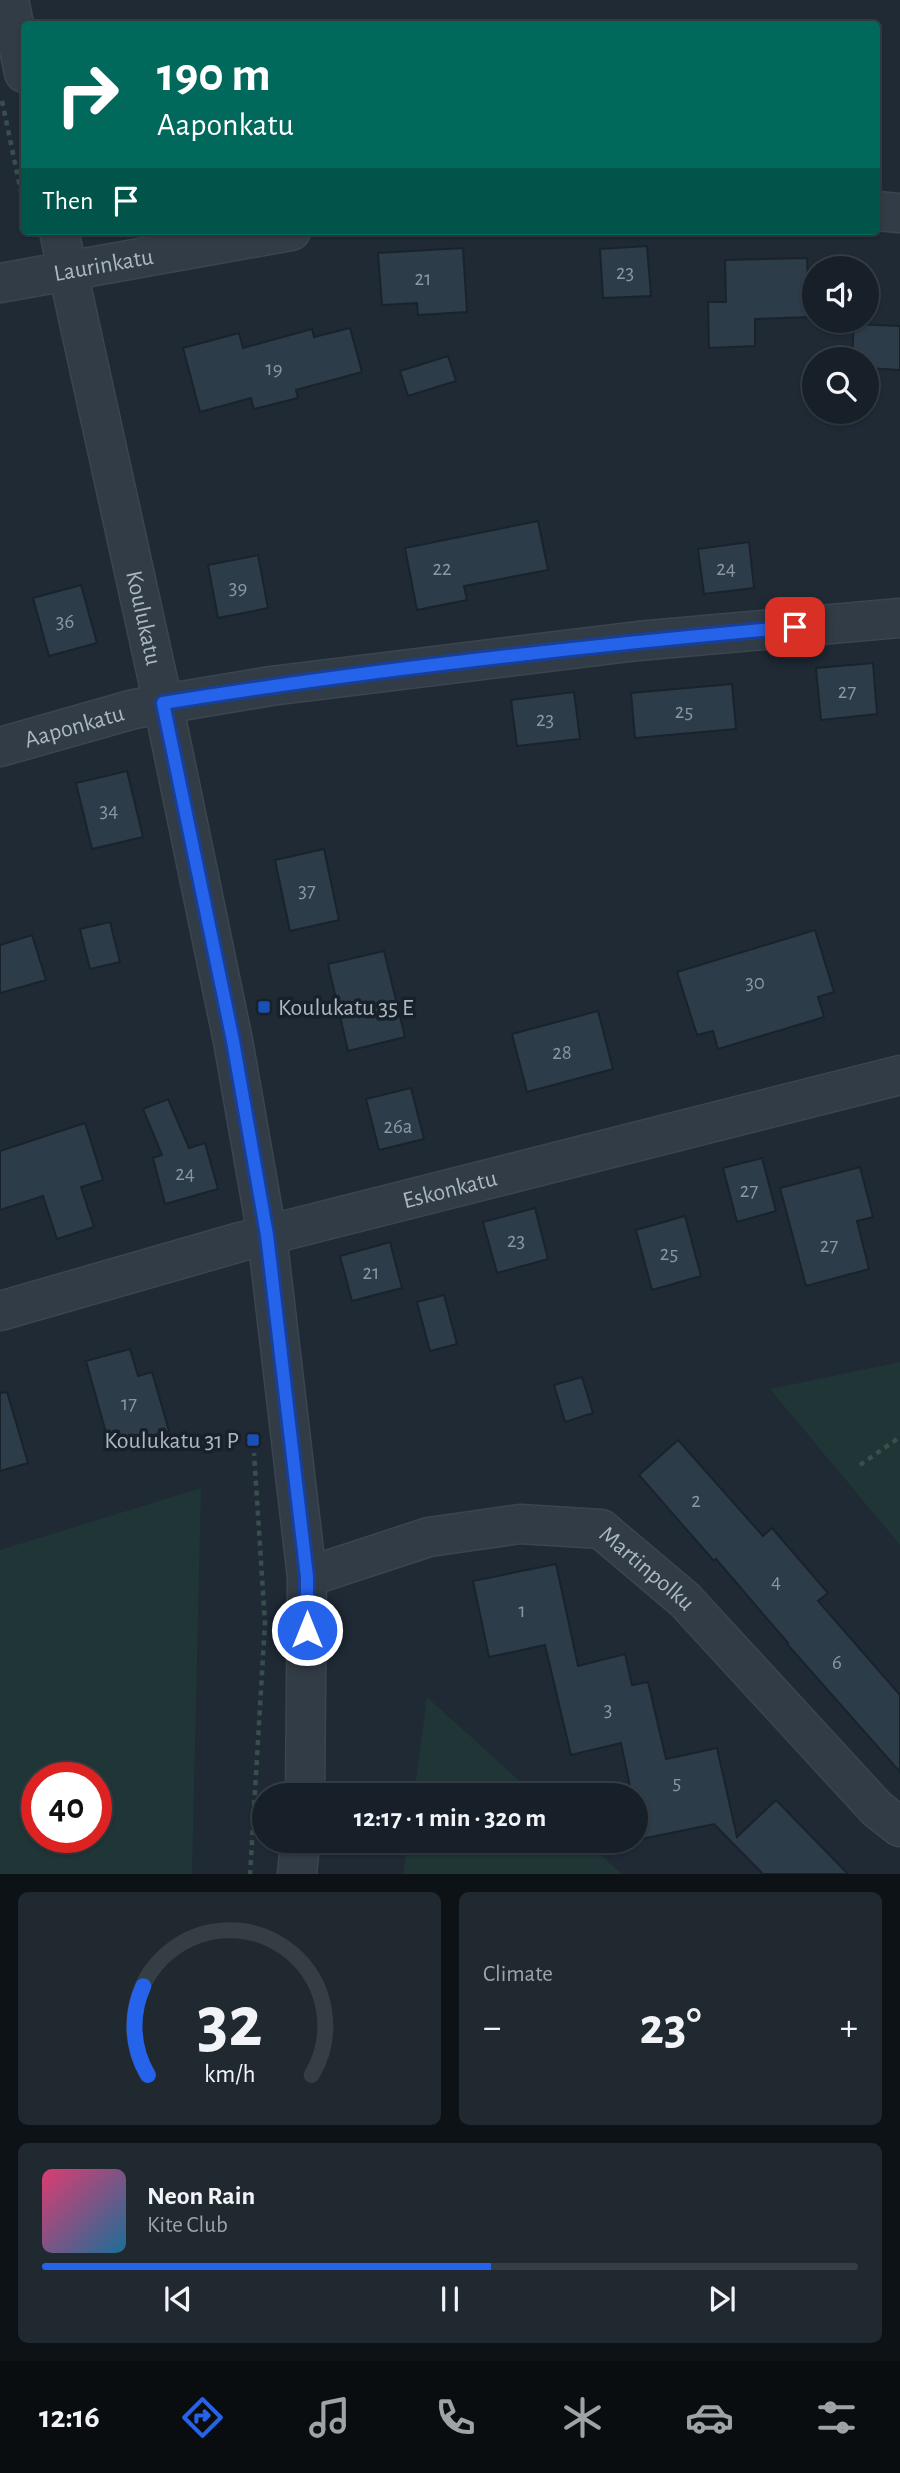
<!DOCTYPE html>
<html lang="en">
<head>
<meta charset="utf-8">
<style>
  :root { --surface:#172028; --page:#202830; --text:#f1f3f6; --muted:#9ea3a8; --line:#363e45; --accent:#2563eb }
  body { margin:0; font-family:"Alegreya Sans",sans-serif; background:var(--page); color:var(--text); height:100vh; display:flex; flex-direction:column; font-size:26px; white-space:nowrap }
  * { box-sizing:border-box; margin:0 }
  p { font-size:23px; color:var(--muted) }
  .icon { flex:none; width:38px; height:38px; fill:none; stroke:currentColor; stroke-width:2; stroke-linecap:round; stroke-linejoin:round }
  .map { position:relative; height:1874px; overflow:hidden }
  .details { display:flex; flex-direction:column; gap:18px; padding:18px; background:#0d1216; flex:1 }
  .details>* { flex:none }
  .guide { position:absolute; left:21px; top:21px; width:859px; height:214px; border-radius:7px; box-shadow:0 2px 5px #0004,0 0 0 2px var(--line); background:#00695c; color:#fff; overflow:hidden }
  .controls { position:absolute; left:802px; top:256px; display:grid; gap:14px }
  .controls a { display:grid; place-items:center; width:77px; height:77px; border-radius:50%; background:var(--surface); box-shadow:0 2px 5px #0004,0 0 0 2px var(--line); font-size:35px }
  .speed { position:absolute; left:21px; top:1762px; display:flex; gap:14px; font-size:35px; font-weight:700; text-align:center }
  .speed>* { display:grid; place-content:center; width:91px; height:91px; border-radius:50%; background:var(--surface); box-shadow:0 2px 5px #0004,0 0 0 2px var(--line); line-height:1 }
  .speed .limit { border:10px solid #d22; background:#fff; color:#111 }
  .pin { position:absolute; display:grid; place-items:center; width:60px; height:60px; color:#fff; margin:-30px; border-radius:14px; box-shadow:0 4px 10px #0006 }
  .me { position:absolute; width:77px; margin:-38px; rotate:0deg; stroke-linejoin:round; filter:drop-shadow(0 0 5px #0008) }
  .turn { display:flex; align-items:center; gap:24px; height:147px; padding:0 21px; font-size:32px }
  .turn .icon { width:91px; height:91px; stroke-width:2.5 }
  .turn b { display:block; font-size:49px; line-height:60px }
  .then { display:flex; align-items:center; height:66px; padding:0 21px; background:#0003; gap:14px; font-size:26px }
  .big { font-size:52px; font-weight:700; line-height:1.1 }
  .details .card { flex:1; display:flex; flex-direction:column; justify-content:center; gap:10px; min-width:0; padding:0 24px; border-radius:10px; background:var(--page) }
  .details .dial { align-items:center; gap:0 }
  .dial svg { height:182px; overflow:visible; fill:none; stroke:var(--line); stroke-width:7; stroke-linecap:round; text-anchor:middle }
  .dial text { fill:var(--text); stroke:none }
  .song { display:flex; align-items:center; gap:21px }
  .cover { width:84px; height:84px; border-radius:10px; background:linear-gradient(135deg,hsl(340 70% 55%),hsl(200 70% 35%)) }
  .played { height:7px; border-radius:4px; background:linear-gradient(90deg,var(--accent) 55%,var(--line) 55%) }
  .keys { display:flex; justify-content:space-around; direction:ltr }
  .heat { display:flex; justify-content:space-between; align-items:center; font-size:38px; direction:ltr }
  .details .tiles { flex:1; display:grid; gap:18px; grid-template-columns:1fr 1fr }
  .card:last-child { grid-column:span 2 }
  .trip { position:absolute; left:252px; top:1783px; width:396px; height:70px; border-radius:35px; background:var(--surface); box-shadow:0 2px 5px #0004,0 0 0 2px var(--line); font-weight:700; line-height:70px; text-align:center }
  .tabs { display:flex; height:112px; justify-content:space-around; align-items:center; background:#090d10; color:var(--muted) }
  .tabs .icon { width:49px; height:49px }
  .tabs .active { color:var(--accent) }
  .tabs b { font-size:32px; color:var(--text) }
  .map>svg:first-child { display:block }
  .green { fill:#203536; fill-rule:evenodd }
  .building { fill:#2d3c49; stroke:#1a232c; stroke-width:2 }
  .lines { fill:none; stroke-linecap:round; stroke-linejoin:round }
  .minor-casing { stroke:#3b454f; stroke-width:41 }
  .tertiary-casing { stroke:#3b454f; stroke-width:41 }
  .path { stroke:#394f4e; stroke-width:4.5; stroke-dasharray:5 5; stroke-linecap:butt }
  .minor { stroke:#323c46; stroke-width:38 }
  .tertiary { stroke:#323c46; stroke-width:38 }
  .route-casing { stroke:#184099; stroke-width:18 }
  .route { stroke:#2563eb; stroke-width:12 }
  .transit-dot { fill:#1a4fb4; stroke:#18212a; stroke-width:2.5 }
  .labels { text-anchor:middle; stroke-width:7; stroke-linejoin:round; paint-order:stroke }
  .number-label { font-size:21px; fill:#8a97a3 }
  .street-label { font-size:24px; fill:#abb7c3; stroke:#18212a }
  .poi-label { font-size:24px; fill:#abb7c3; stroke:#18212a; text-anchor:start }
</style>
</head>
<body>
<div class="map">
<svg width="900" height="1875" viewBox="0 0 900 1875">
  <rect width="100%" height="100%" fill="#1f2a35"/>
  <path class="green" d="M900,1362v183l-130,-156z
    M201,1488l-9,386h-192v-324zM37,1778h59v60h-59z
    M427,1697l108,98h-121z
    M408,1841h177l37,33h-219z"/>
  <path class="building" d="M647,246l4,50 -48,2 -3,-49z
    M463,248l4,64 -49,3 -1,-12 -35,2 -4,-52z
    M807,258l2,59 -54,2v27l-46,2 -1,-46h18l-1,-42z
    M854,324l46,2v44l-34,-2v-9h-14z
    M350,328l12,44 -66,18 2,8 -44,11 -3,-11 -51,14 -17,-64 56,-15 4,15 69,-19 2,8z
    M448,356l8,25 -48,15 -8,-25z
    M538,521l10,49 -84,16 3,14 -50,10 -12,-62z
    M749,542l5,46 -50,6 -6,-45z
    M258,555l10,53 -50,10 -10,-53z
    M81,585l16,58 -48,13 -16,-58z
    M873,663l4,51 -56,6 -5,-52z
    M732,684l4,45 -101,9 -4,-45z
    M574,692l6,47 -63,7 -6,-46z
    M127,771l16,66 -51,12 -16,-66z
    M324,849l15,71 -49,11 -15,-71z
    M110,922l10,40 -30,7 -10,-40z
    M815,930l19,62 -16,5 6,20 -106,32 -5,-18 -16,4 -20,-63z
    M32,935l14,45 -46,13v-48z
    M384,951l21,86 -57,14 -20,-87z
    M598,1011l15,58 -86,23 -15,-58z
    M411,1088l13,51 -45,11 -13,-51z
    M168,1099l21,49 16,-5 13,46 -53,15 -12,-46 9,-3 -19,-46z
    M85,1123l18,57 -22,7 13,40 -37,12 -14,-43 -43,14v-59z
    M762,1158l14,53 -39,11 -14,-54z
    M860,1167l13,50 -16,4 12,48 -63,17 -26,-98z
    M535,1208l13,51 -51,14 -14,-51z
    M685,1216l16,60 -49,14 -16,-60z
    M390,1242l12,46 -50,13 -12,-45z
    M444,1295l13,49 -27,7 -13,-49z
    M130,1349l8,27 14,-4 17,59 -59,16 -24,-86z
    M582,1377l11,36 -28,9 -11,-37z
    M7,1392l21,71 -28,8v-78z
    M678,1440l85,96 9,-8 56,65 -10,8 82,94v77l-113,-128 1,-1 -72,-84 -2,2 -75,-86z
    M556,1564l22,102 47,-12 7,31 16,-3 18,77 51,-11 20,89 39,-37 72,74h-85l-49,-50 -73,15 -6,-28v-15h-3l-11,-53 -50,12 -26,-110 -56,12 -16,-76z"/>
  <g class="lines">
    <defs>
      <g id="minor">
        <path d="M877,211l23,2"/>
        <path id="s1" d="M0,283l291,-52"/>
        <path id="s2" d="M0,747l134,-38 137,-23 367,-45 262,-23"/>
        <path id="s3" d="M0,1311l240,-69 660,-167"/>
        <path id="s4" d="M307,1577l122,-40 91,-13 81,5 84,71 192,209 23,18"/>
      </g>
      <g id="tertiary">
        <path d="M9,0l15,73"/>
        <path id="s5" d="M59,231l104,472 70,338 34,194 40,342 -2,219"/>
        <path d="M297,1875l3,-34"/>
      </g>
    </defs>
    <use href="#minor" class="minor-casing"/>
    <use href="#tertiary" class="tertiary-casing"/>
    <path class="path" d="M2,101l22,105
      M860,1465l40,-28
      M250,1875l15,-252 -11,-170"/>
    <use href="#minor" class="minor"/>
    <use href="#tertiary" class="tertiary"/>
  </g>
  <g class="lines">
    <defs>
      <path id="route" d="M307,1630v-53l-40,-342 -34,-194 -70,-338c209,-34 421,-57 632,-76"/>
    </defs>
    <use href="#route" class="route-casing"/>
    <use href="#route" class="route"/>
  </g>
  <g class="transit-dot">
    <rect x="257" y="1000" width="14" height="14" rx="3.5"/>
    <rect x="246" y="1433" width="14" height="14" rx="3.5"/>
  </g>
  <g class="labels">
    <g class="number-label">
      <text x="625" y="279">23</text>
      <text x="423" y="285">21</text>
      <text x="274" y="375">19</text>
      <text x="442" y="575">22</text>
      <text x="726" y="575">24</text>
      <text x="238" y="594">39</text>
      <text x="65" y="628">36</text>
      <text x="847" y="698">27</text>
      <text x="684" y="718">25</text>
      <text x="545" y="726">23</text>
      <text x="109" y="817">34</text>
      <text x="307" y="897">37</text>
      <text x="755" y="989">30</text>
      <text x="562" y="1059">28</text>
      <text x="398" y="1133">26a</text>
      <text x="185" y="1180">24</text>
      <text x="749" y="1197">27</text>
      <text x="516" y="1247">23</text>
      <text x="829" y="1252">27</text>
      <text x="669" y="1260">25</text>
      <text x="371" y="1279">21</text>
      <text x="129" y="1410">17</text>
      <text x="696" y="1507">2</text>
      <text x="776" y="1588">4</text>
      <text x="522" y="1617">1</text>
      <text x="837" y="1669">6</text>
      <text x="608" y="1716">3</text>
      <text x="677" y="1789">5</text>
    </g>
    <g class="street-label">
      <text dy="8" stroke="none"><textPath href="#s1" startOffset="105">Laurinkatu</textPath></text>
      <text dy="8" stroke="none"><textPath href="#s5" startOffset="396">Koulukatu</textPath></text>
      <text dy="8" stroke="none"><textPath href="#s2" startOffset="77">Aaponkatu</textPath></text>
      <text dy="8" stroke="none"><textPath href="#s3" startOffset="466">Eskonkatu</textPath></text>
      <text dy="8" stroke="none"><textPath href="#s4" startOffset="362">Martinpolku</textPath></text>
    </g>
    <g class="poi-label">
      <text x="278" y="1015">Koulukatu 35 E</text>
      <text x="239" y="1448" text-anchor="end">Koulukatu 31 P</text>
    </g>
  </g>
</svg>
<div class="controls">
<a><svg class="icon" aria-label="sound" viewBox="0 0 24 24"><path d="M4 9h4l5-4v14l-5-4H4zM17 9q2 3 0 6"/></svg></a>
<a><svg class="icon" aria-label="search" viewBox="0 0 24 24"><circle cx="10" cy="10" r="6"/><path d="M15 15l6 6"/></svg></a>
</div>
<div class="speed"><div class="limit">40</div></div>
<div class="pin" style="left:795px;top:627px;background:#d93025"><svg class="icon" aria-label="arrive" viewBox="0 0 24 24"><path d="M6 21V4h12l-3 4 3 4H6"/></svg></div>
<svg class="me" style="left:307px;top:1630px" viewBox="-20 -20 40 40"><circle r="17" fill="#2563eb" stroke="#fff" stroke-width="3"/><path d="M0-11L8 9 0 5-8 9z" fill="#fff"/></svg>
<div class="trip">12:17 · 1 min · 320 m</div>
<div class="guide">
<div class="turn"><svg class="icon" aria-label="right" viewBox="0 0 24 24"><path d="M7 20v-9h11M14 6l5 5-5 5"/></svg><div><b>190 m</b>Aaponkatu</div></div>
<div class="then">Then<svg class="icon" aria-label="arrive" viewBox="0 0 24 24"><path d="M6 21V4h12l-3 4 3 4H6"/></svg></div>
</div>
</div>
<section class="details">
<div class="tiles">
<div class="card dial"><svg viewBox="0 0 100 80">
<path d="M14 69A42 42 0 1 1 86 69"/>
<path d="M14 69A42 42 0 0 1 12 30" stroke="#2563eb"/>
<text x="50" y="56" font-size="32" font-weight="700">32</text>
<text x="50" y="72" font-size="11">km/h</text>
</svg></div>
<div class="card"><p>Climate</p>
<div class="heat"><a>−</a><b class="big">23°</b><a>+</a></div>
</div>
<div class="card">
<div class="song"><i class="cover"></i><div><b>Neon Rain</b><p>Kite Club</p></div></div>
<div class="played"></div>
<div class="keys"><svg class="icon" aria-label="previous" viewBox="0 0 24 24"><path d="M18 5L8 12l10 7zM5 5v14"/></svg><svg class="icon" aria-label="pause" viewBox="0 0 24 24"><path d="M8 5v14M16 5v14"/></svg><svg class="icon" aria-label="next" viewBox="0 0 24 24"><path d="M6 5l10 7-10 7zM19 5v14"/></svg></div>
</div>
</div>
</section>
<nav class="tabs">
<b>12:16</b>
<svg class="icon active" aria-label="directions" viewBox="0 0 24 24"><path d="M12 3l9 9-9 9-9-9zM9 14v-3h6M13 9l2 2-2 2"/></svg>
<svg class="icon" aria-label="music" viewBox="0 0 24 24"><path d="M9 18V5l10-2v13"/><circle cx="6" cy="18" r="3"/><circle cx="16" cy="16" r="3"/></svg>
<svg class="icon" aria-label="phone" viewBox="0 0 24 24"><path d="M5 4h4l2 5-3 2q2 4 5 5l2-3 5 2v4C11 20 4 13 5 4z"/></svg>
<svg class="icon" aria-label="climate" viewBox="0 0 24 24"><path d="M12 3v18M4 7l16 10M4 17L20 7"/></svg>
<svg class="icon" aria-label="car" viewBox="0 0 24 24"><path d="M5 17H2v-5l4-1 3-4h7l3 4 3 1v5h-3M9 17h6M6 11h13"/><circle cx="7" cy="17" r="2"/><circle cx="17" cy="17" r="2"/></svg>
<svg class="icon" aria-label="filters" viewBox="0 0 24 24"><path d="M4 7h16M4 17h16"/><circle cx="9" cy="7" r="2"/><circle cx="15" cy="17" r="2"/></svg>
</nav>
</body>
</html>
